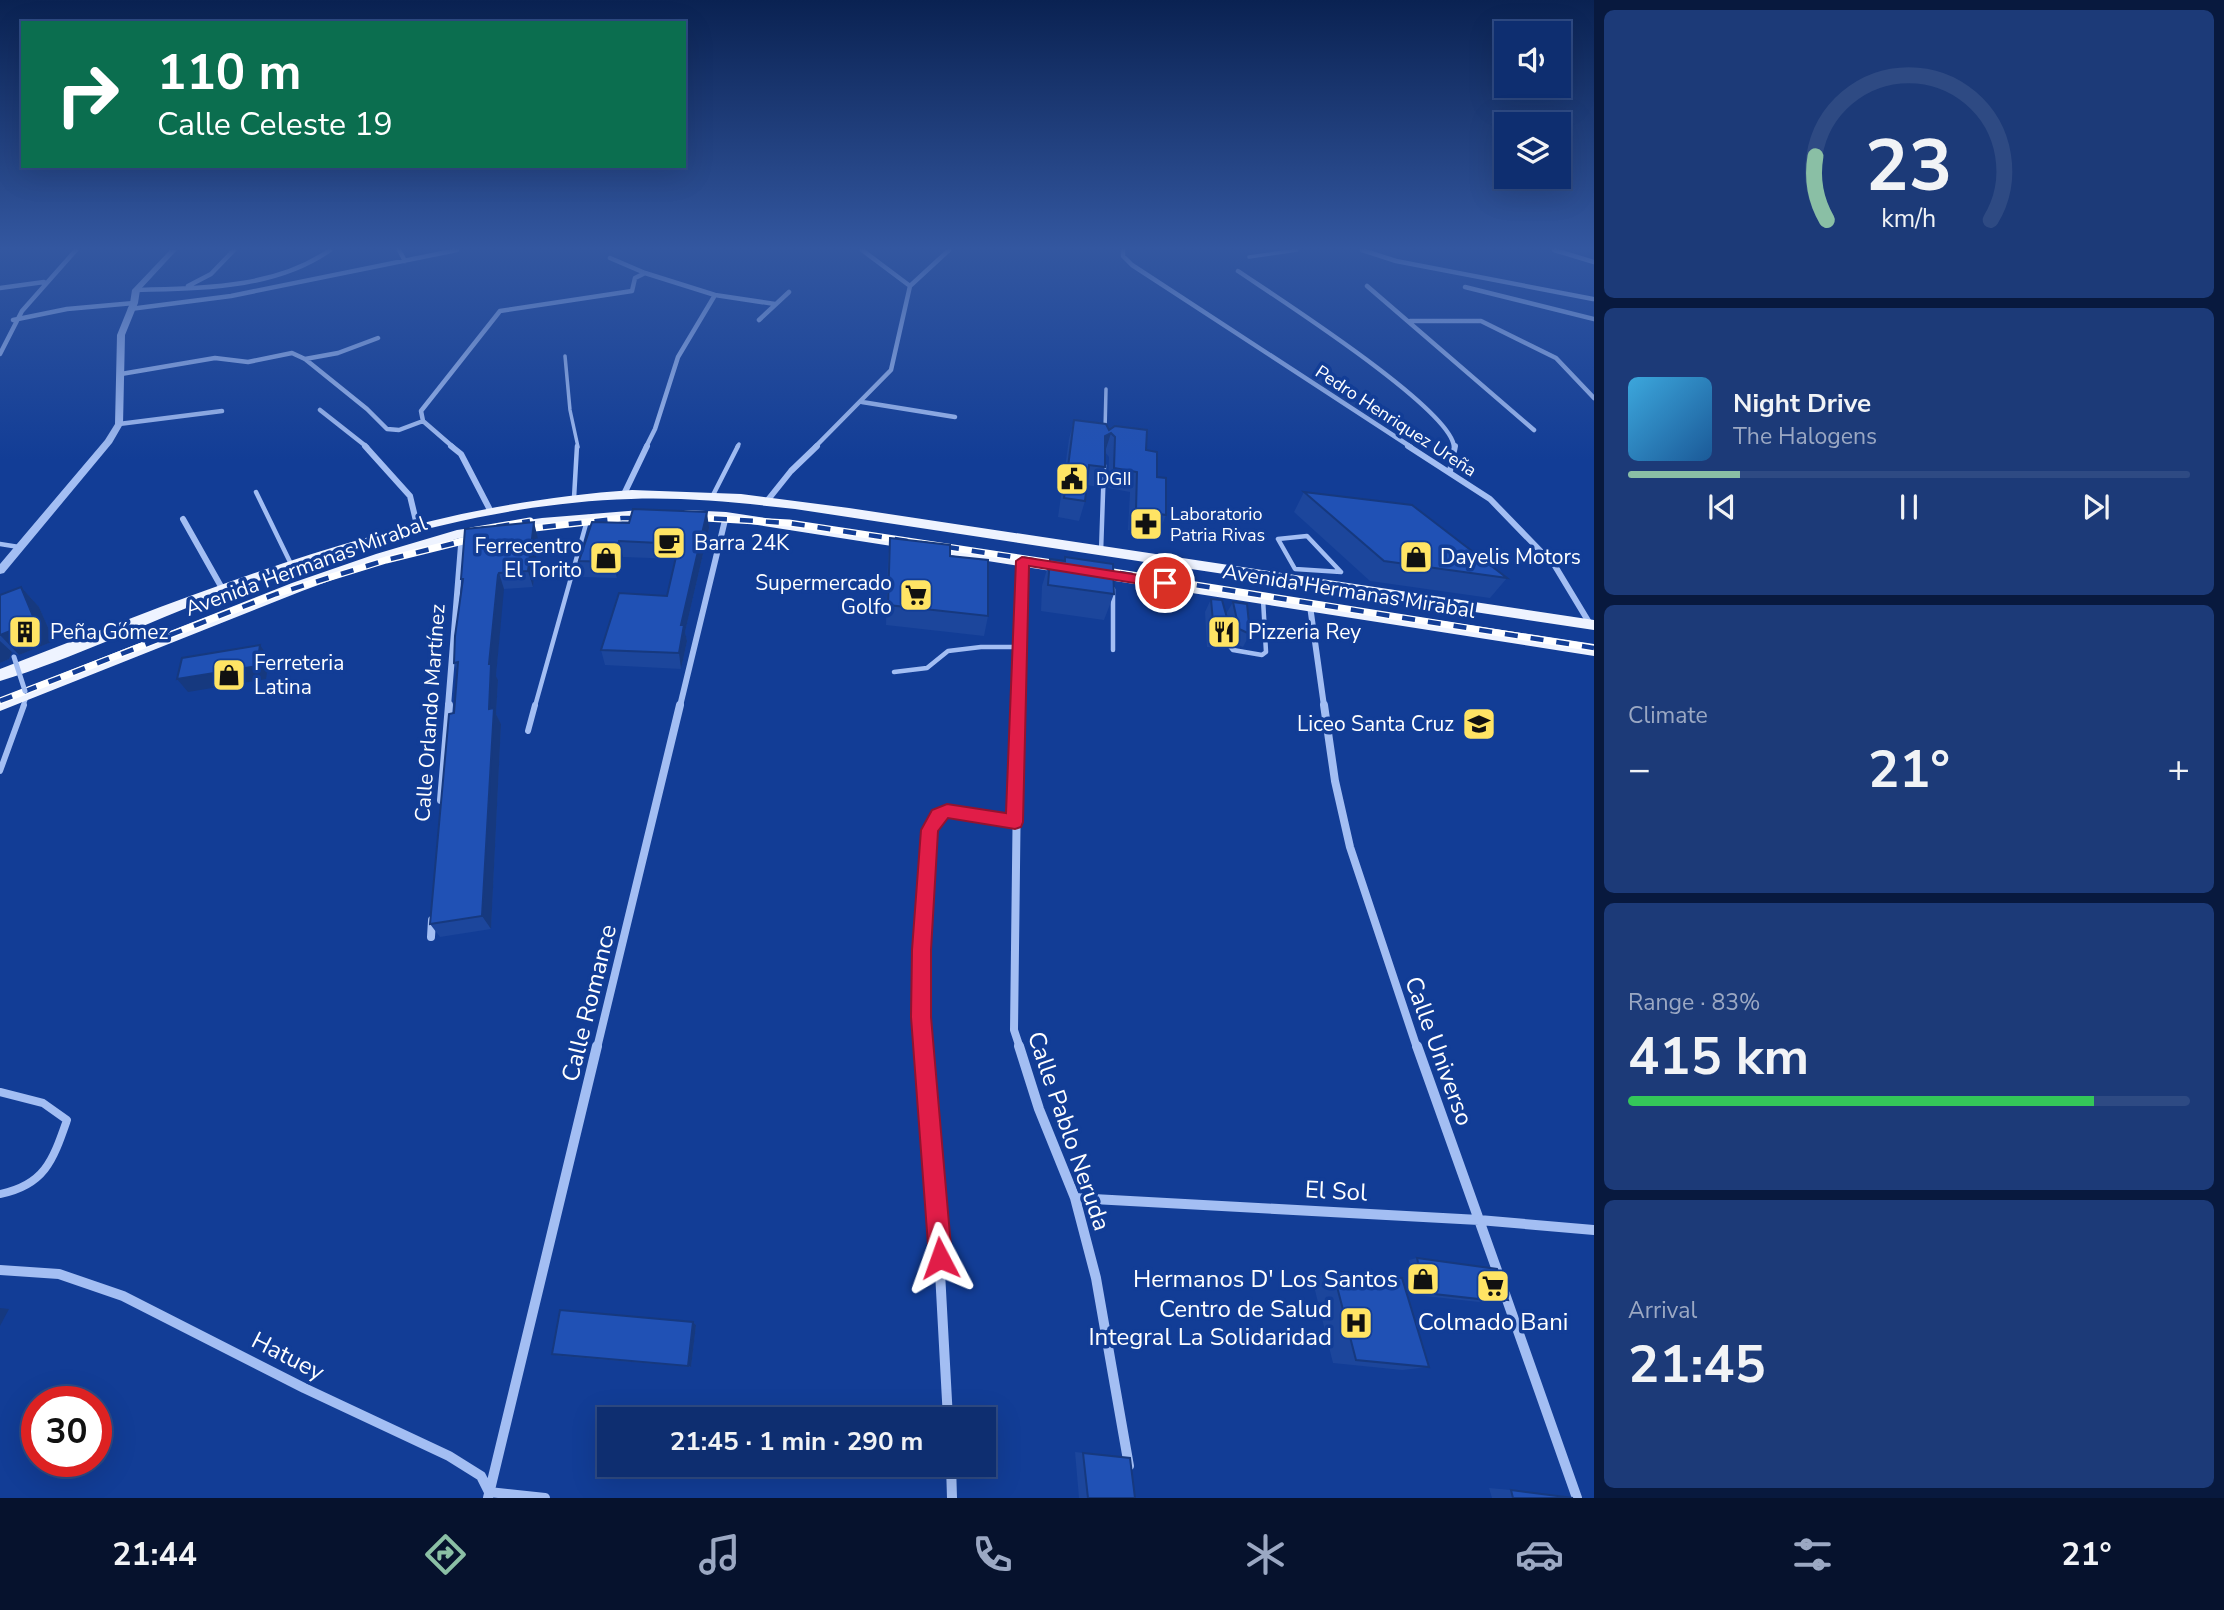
<!DOCTYPE html>
<html lang="en">
<head>
<meta charset="utf-8">
<style>
  :root { --surface:#0e2e70; --page:#1c3a78; --text:#f1f3f6; --muted:#9ba8c3; --line:#2e4a83; --accent:#8abfa5 }
  body { margin:0; font-family:"Nunito Sans",sans-serif; background:var(--page); color:var(--text); height:100vh; display:flex; flex-direction:column; font-size:26px; white-space:nowrap }
  * { box-sizing:border-box; margin:0 }
  p { font-size:23px; color:var(--muted) }
  .icon { flex:none; width:38px; height:38px; fill:none; stroke:currentColor; stroke-width:2; stroke-linecap:round; stroke-linejoin:round }
  .map { position:relative; flex:1; overflow:hidden }
  .panel { display:flex; flex-direction:column; gap:10px; padding:10px; background:#08193e; width:630px }
  .panel>* { flex:none }
  .guide { position:absolute; left:21px; top:21px; width:665px; height:147px; border-radius:0px; box-shadow:0 7px 28px #0002,0 0 0 2px var(--line); background:#0b6e4f; color:#fff; overflow:hidden }
  .tools { position:absolute; left:1494px; top:21px; display:grid; gap:14px }
  .tools a { display:grid; place-items:center; width:77px; height:77px; border-radius:0px; background:var(--surface); box-shadow:0 7px 28px #0002,0 0 0 2px var(--line); font-size:35px }
  .speed { position:absolute; left:21px; top:1386px; display:flex; gap:14px; font-size:35px; font-weight:700; text-align:center }
  .speed>* { display:grid; place-content:center; width:91px; height:91px; border-radius:50%; background:var(--surface); box-shadow:0 7px 28px #0002,0 0 0 2px var(--line); line-height:1 }
  .speed .limit { border:10px solid #d22; background:#fff; color:#111 }
  .pin { position:absolute; display:grid; place-items:center; width:60px; height:60px; color:#fff; margin:-30px; border:4px solid #fff; border-radius:50%; box-shadow:0 2px 7px #0007 }
  .me { position:absolute; width:77px; margin:-38px; rotate:356deg; stroke-linejoin:round; filter:drop-shadow(0 0 5px #0008) }
  .turn { display:flex; align-items:center; gap:24px; height:147px; padding:0 21px; font-size:32px }
  .turn .icon { width:91px; height:91px; stroke-width:2.5 }
  .turn b { display:block; font-size:49px; line-height:60px }
  .big { font-size:52px; font-weight:700; line-height:1.1 }
  .panel .widget { flex:1; display:flex; flex-direction:column; justify-content:center; gap:10px; min-width:0; padding:0 24px; border-radius:10px; background:var(--page) }
  .panel .dial { align-items:center; gap:0 }
  .dial svg { height:182px; overflow:visible; fill:none; stroke:var(--line); stroke-width:7; stroke-linecap:round; text-anchor:middle }
  .dial text { fill:var(--text); stroke:none }
  .song { display:flex; align-items:center; gap:21px }
  .cover { width:84px; height:84px; border-radius:10px; background:linear-gradient(135deg,hsl(200 70% 55%),hsl(210 70% 35%)) }
  .played { height:7px; border-radius:4px; background:linear-gradient(90deg,var(--accent) 20%,var(--line) 20%) }
  .keys { display:flex; justify-content:space-around; direction:ltr }
  .heat { display:flex; justify-content:space-between; align-items:center; font-size:38px; direction:ltr }
  .charge { height:10px; border-radius:5px; background:linear-gradient(90deg,#34c759 83%,var(--line) 0) }
  .trip { position:absolute; left:597px; top:1407px; width:399px; height:70px; border-radius:0px; background:var(--surface); box-shadow:0 7px 28px #0002,0 0 0 2px var(--line); font-weight:700; line-height:70px; text-align:center }
  .tabs { display:flex; height:112px; justify-content:space-around; align-items:center; background:#06122d; color:var(--muted) }
  .tabs .icon { width:49px; height:49px }
  .tabs .on { color:var(--accent) }
  .tabs b { font-size:32px; color:var(--text) }
  main { display:flex; flex:1; min-height:0 }
  .map>svg:first-child { display:block }
  .lines { fill:none; stroke-linecap:round; stroke-linejoin:round }
  .service-far3 { stroke:#a3bef3; stroke-width:3.5 }
  .service-far2 { stroke:#a3bef3; stroke-width:4.5 }
  .service-far1 { stroke:#a3bef3; stroke-width:6 }
  .service { stroke:#a3bef3; stroke-width:8 }
  .minor-far3 { stroke:#a3bef3; stroke-width:4.5 }
  .minor-far2 { stroke:#a3bef3; stroke-width:6 }
  .minor-far1 { stroke:#a3bef3; stroke-width:8 }
  .minor { stroke:#a3bef3; stroke-width:10 }
  .tertiary { fill:#a3bef3; fill-rule:evenodd }
  .primary { fill:#eef3ff; fill-rule:evenodd }
  .rail-casing { stroke:#fff; stroke-width:7 }
  .rail { stroke:#123d96; stroke-width:4.5; stroke-dasharray:13; stroke-linecap:butt }
  .pedestrian-bridge { stroke:#a3bef3; stroke-width:5 }
  .wall { fill:#1c469c }
  .shaded-wall { fill:#16397f }
  .building { fill:#2051b5; stroke:#16397f; stroke-width:2 }
  .route { fill:#e11d48; stroke:#92132f; stroke-width:2 }
  .labels { text-anchor:middle; stroke-width:7; stroke-linejoin:round; paint-order:stroke }
  .far-street-label { font-size:18px; fill:#fff; stroke:#123d96 }
  .far-poi-label { font-size:18px; fill:#fff; stroke:#123d96; text-anchor:start }
  .poi-label { font-size:21px; fill:#fff; stroke:#123d96; text-anchor:start }
  .street-label { font-size:21px; fill:#fff; stroke:#123d96 }
  .near-street-label { font-size:24px; fill:#fff; stroke:#123d96 }
  .near-poi-label { font-size:24px; fill:#fff; stroke:#123d96; text-anchor:end }
</style>
</head>
<body>
<main>
<div class="map">
<svg width="1594" height="1498" viewBox="0 0 1594 1498">
  <rect width="100%" height="100%" fill="#123d96"/>
  <g class="lines">
    <path class="service-far3" d="M1249,257l48,-7
      M565,356l5,54 8,37
      M1105,431l1,-42
      M737,447l2,-3"/>
    <path class="service-far2" d="M256,492l35,72
      M712,497l26,-51
      M574,498l3,-52
      M1307,536l34,36 -46,-3 -17,-30z
      M0,544l19,3
      M1101,552l3,-87
      M1113,589v61
      M1224,639l9,11 29,5 4,-3 -3,-53
      M894,672l33,-4 21,-17 33,-4h39
      M23,706l3,-8
      M535,706l53,-189"/>
    <path class="service-far1" d="M528,731l7,-26
      M0,771l24,-66"/>
    <path class="service" d="M0,1092l43,11 24,17c-14,40 -22,65 -67,74"/>
    <path class="minor-far3" d="M399,250l6,11
      M862,250l48,36
      M1123,250v6l9,9 279,182
      M1362,250l34,11 197,38
      M1554,250l40,12
      M610,258l35,15 70,22 60,9
      M1238,271c38,26 214,138 216,176
      M188,286l23,-12 23,-24
      M1367,286l167,144
      M1465,287l129,32
      M0,288l44,-6
      M136,290c65,-2 139,-1 194,-40
      M130,309l101,-13 226,-46
      M13,320l54,-11 67,-6
      M759,320l30,-28
      M1410,321h71l75,37 38,40
      M0,354l22,-43 54,-61
      M305,359l33,-6 40,-15
      M121,374l94,-16 33,4 44,-9 13,6 62,50 20,20 12,1 24,-9
      M862,402l93,15
      M320,410l47,37
      M119,424l103,-13
      M453,447l-30,-26 -2,-10 79,-100 132,-20 3,-13 10,-5
      M646,447l9,-18 23,-72 37,-62
      M815,447l76,-77 19,-84 39,-36"/>
    <path class="minor-far2" d="M365,446l45,50 7,29
      M451,446l10,8 29,56
      M1408,446l82,53 65,67 35,58
      M1450,471l5,-25
      M624,494l23,-48
      M767,501l24,-30 26,-25
      M183,519l40,71
      M1310,606l14,100
      M448,706l14,-173
      M680,706l46,-190
      M1018,706l4,-145"/>
    <path class="minor-far1" d="M1018,705l-4,325 6,18
      M1324,705l11,76 15,66 67,201
      M441,800l8,-95
      M431,937l1,-17
      M597,1048l83,-343
      M924,1048l-3,-31 1,-67 7,-116 9,-19 9,-4 68,11"/>
    <path class="minor" d="M924,1046l10,116 14,257
      M1019,1046l20,63 36,89 21,80 33,188
      M1417,1046l82,230
      M1075,1198l404,22 115,10
      M0,1270l59,4 64,22 181,92 145,68 32,20 8,16 56,6
      M1505,1294l72,204
      M951,1465l1,33
      M488,1498l109,-452"/>
    <path class="tertiary" d="M170,250h7l-37,40 -2,13 -13,32 -2,89 -11,19 -108,130 -4,1v-10l105,-124 10,-16 2,-89 13,-32 2,-13z"/>
    <path class="primary" d="M632,490l109,4 108,14 745,112v10l-799,-121c-54,-6 -109,-12 -164,-10 -142,4 -282,48 -414,97 -71,27 -145,63 -217,85v-12c209,-81 406,-164 632,-179z
      M653,509l5,1v6l-116,10 -79,11 -77,23 -84,31 -302,120v-13l292,-115 84,-29 81,-24 85,-12z
      M685,510l41,2 868,132v12l-868,-136 -46,-3v-6z"/>
    <defs>
      <path id="rail" d="M688,517l101,6 277,42
        M517,530l105,-12h27
        M471,531l59,-10
        M1094,569l500,79
        M0,701l276,-107 110,-34 97,-24"/>
    </defs>
    <use href="#rail" class="rail-casing"/>
    <use href="#rail" class="rail"/>
    <path class="pedestrian-bridge" d="M14,657l11,34"/>
  </g>
  <path class="wall" d="M1074,420l35,10 37,20 11,27 9,38 -8,20 -30,-5 2,-38 -22,-4 1,-31 -4,-5v15l-7,20 -11,-2 -2,16 -6,20 -21,-4 11,-78z
    M1304,492l203,86 -17,20 -120,-17 -76,-69z
    M592,522l117,6 -24,104 2,9 -6,28 -76,-4 -4,-15 66,-54 9,-37 -53,-2 -6,21 -34,-1 -4,-16z
    M890,538l60,18 38,60 -4,20 -98,-11 2,-67z
    M538,539l-5,48 -29,2 -1,2 -7,85 2,4 -2,34 5,10 -10,205 -51,8 -10,-13 24,-211 3,-43 -3,-7 8,-80 -1,-4z
    M1065,557l49,37 -10,26 -63,-9 1,-25 8,-27 14,2z
    M21,587l18,20 15,34 -35,14 -7,-3 -3,7 -9,4v-68z
    M1211,599l15,15 7,-12 17,32 -7,13 -12,-5v-3l-6,10 -18,-2 -2,-35z
    M1417,1258l91,42 -9,2 -11,-2 -9,2 -63,-7 -7,-35z
    M1333,1271l96,96 -27,3 -69,-7 -21,-85z
    M693,1322l3,3 -5,42 -132,-11 -7,-2z
    M1075,1452l55,6 5,40h-56z
    M1489,1488l22,2 62,8h-81z"/>
  <path class="shaded-wall" d="M1111,433l-6,19v-16z
    M707,512l2,16 -24,104 2,9 -6,28 -2,-16 2,-28z
    M534,522l4,17 -5,48 -5,-16z
    M619,541l4,16 -6,21 -4,-16z
    M499,573l5,16 -8,87 2,4 -2,34 5,10 -10,205 -9,-13 7,-252z
    M21,587l18,20 15,34 -35,14 -19,-20z
    M0,641l12,11 -3,7 -9,4z
    M260,645l9,13 -3,21 -78,13 -11,-13z
    M0,1308l9,1 -9,17z
    M693,1322l3,3 -5,42 -3,-1z"/>
  <path class="building" d="M1074,420l32,4 3,6 6,-4 32,4 -1,20 11,2v25l9,1v37l-30,-5 1,-38 -23,-4 1,-31 -4,-4 -6,3v31l-16,-2 -4,36 -21,-3z
    M1304,492l108,13 95,73 -123,-17z
    M633,509l74,3 -26,113h3l-5,28 -78,-3 18,-57 48,3 12,-52 -60,-3 -6,21 -34,-1 13,-39 37,1z
    M534,522l-6,49 -29,2 -1,2 -9,89h2l-2,45 5,-1 -12,208 -52,8 19,-210 5,-1 4,-51 -4,1 1,-27 8,-57h-2l4,-50z
    M890,538l60,7v11l38,4v56l-100,-11z
    M1065,557l48,7 1,30 -66,-9 2,-26 15,2z
    M21,587l14,34 -35,14v-40z
    M1211,599l11,1 10,36 -18,-2z
    M1233,602l14,2 3,30 -11,-5z
    M260,645l-3,21 -80,13 5,-21z
    M1417,1258l80,11 11,31 -21,-3 1,3 -63,-7z
    M1333,1271l69,7 27,89 -73,-7z
    M560,1310l133,12 -5,44 -136,-12z
    M1083,1453l47,5 5,40h-47z
    M1511,1490l62,8h-60z"/>
  <linearGradient id="sky" x2="0" y2="1"><stop stop-color="#0a2252"/><stop offset="0.54" stop-color="#3357a0"/><stop offset="1" stop-color="#3357a0" stop-opacity="0"/></linearGradient>
  <rect width="1594" height="460" fill="url(#sky)"/>
  <path class="route" d="M1022,557l143,22 7,4 -7,5 -136,-22 -6,256 -2,5 -6,2 -67,-11 -10,13 -7,119v67l21,241 -4,8 -8,4 -8,-4 -3,-8 -18,-241 1,-67 9,-120 11,-20 15,-6 59,9 10,-252z"/>
  <defs>
    <symbol id="civic-square" viewBox="-11 -11 22 22"><rect x="-9" y="-9" width="18" height="18" rx="4" fill="#ffe464" stroke="#123d96"/><path d="M-.6-6.5H3V-4.5H.6V-3L4-1V1h2V6H-6V1h2V-1L-.6-3ZM-1.2 2.5V6h2.4V2.5Z" fill="#111"/></symbol>
    <symbol id="pharmacy-square" viewBox="-11 -11 22 22"><rect x="-9" y="-9" width="18" height="18" rx="4" fill="#ffe464" stroke="#123d96"/><path d="M-2-6h4v4h4v4h-4v4h-4v-4h-4v-4h4Z" fill="#111"/></symbol>
    <symbol id="cafe-square" viewBox="-11 -11 22 22"><rect x="-9" y="-9" width="18" height="18" rx="4" fill="#ffe464" stroke="#123d96"/><path d="M-5.5-4.5H6V0H3Q3 3.5 0 3.5H-2.5Q-5.5 3.5-5.5 0ZM3-3.2v2h1.7v-2ZM-6 4.5H4V6H-6Z" fill="#111"/></symbol>
    <symbol id="shop-square" viewBox="-11 -11 22 22"><rect x="-9" y="-9" width="18" height="18" rx="4" fill="#ffe464" stroke="#123d96"/><path d="M-5-2.5h2.3a2.7 3.5 0 0 1 5.4 0H5L5.5 6h-11ZM-1.5-2.5h3a1.5 2.3 0 0 0-3 0Z" fill="#111"/></symbol>
    <symbol id="supermarket-square" viewBox="-11 -11 22 22"><rect x="-9" y="-9" width="18" height="18" rx="4" fill="#ffe464" stroke="#123d96"/><path d="M-6-5.5h2.5l.6 2H6L4.5 2H-2.5L-4.4-4H-6ZM-1.5 3.2a1.3 1.3 0 1 0 .1 0ZM3 3.2a1.3 1.3 0 1 0 .1 0Z" fill="#111"/></symbol>
    <symbol id="building-square" viewBox="-11 -11 22 22"><rect x="-9" y="-9" width="18" height="18" rx="4" fill="#ffe464" stroke="#123d96"/><path d="M-4-6H4V6H1V3H-1V6H-4ZM-2.5-4.3h1.7v1.8h-1.7ZM.8-4.3h1.7v1.8H.8ZM-2.5-1h1.7V.8h-1.7ZM.8-1h1.7V.8H.8Z" fill="#111"/></symbol>
    <symbol id="restaurant-square" viewBox="-11 -11 22 22"><rect x="-9" y="-9" width="18" height="18" rx="4" fill="#ffe464" stroke="#123d96"/><path d="M-5-6h1v4h1v-4h1v4h1v-4h1v5L-1.5 .5V6h-2V.5L-5-1ZM5-6V6H3V1.5H1.5Q1.5-4 5-6Z" fill="#111"/></symbol>
    <symbol id="school-square" viewBox="-11 -11 22 22"><rect x="-9" y="-9" width="18" height="18" rx="4" fill="#ffe464" stroke="#123d96"/><path d="M0-5L7-2L0 1L-7-2ZM-4 1L0 2.5L4 1V4Q0 6-4 4Z" fill="#111"/></symbol>
    <symbol id="hospital-square" viewBox="-11 -11 22 22"><rect x="-9" y="-9" width="18" height="18" rx="4" fill="#ffe464" stroke="#123d96"/><path d="M-5-5h3v3.5h4V-5h3V5h-3V1.5h-4V5h-3Z" fill="#111"/></symbol>
  </defs>
  <g fill-rule="evenodd">
    <use href="#civic-square" x="1053" y="460" width="38" height="38"/>
    <use href="#pharmacy-square" x="1127" y="505" width="38" height="38"/>
    <use href="#cafe-square" x="650" y="524" width="38" height="38"/>
    <use href="#shop-square" x="1397" y="538" width="38" height="38"/>
    <use href="#shop-square" x="587" y="539" width="38" height="38"/>
    <use href="#supermarket-square" x="897" y="576" width="38" height="38"/>
    <use href="#building-square" x="6" y="613" width="38" height="38"/>
    <use href="#restaurant-square" x="1205" y="613" width="38" height="38"/>
    <use href="#shop-square" x="210" y="656" width="38" height="38"/>
    <use href="#school-square" x="1460" y="705" width="38" height="38"/>
    <use href="#shop-square" x="1404" y="1260" width="38" height="38"/>
    <use href="#supermarket-square" x="1474" y="1267" width="38" height="38"/>
    <use href="#hospital-square" x="1337" y="1304" width="38" height="38"/>
  </g>
  <g class="labels">
    <g class="far-street-label">
      <text transform="translate(1396 421) rotate(33)" y="6">Pedro Henriquez Ureña</text>
    </g>
    <g class="far-poi-label">
      <text x="1096" y="485">DGII</text>
      <text x="1170" y="520">Laboratorio<tspan x="1170" dy="21">Patria Rivas</tspan></text>
    </g>
    <g class="poi-label">
      <text x="694" y="550">Barra 24K</text>
      <text x="582" y="553" text-anchor="end">Ferrecentro<tspan x="582" dy="24">El Torito</tspan></text>
      <text x="1440" y="564">Dayelis Motors</text>
      <text x="892" y="590" text-anchor="end">Supermercado<tspan x="892" dy="24">Golfo</tspan></text>
      <text x="50" y="639">Peña Gómez</text>
      <text x="1248" y="639">Pizzeria Rey</text>
      <text x="254" y="670">Ferreteria<tspan x="254" dy="24">Latina</tspan></text>
      <text x="1454" y="731" text-anchor="end">Liceo Santa Cruz</text>
    </g>
    <g class="street-label">
      <text transform="translate(306 566) rotate(-20)" y="7">Avenida Hermanas Mirabal</text>
      <text transform="translate(1349 591) rotate(9)" y="7">Avenida Hermanas Mirabal</text>
      <text transform="translate(430 713) rotate(-86)" y="7">Calle Orlando Martínez</text>
    </g>
    <g class="near-street-label">
      <text transform="translate(589 1003) rotate(-76)" y="8">Calle Romance</text>
      <text transform="translate(1439 1051) rotate(70)" y="8">Calle Universo</text>
      <text transform="translate(1069 1131) rotate(71)" y="8">Calle Pablo Neruda</text>
      <text transform="translate(1336 1191) rotate(3)" y="8">El Sol</text>
      <text transform="translate(288 1356) rotate(27)" y="8">Hatuey</text>
    </g>
    <g class="near-poi-label">
      <text x="1398" y="1287">Hermanos D' Los Santos</text>
      <text x="1332" y="1317">Centro de Salud<tspan x="1332" dy="28">Integral La Solidaridad</tspan></text>
      <text x="1493" y="1330" text-anchor="middle">Colmado Bani</text>
    </g>
  </g>
</svg>
<div class="tools">
<a><svg class="icon" aria-label="sound" viewBox="0 0 24 24"><path d="M4 9h4l5-4v14l-5-4H4zM17 9q2 3 0 6"/></svg></a>
<a><svg class="icon" aria-label="layers" viewBox="0 0 24 24"><path d="M12 4l9 5-9 5-9-5zM3 14l9 5 9-5"/></svg></a>
</div>
<div class="speed"><div class="limit">30</div></div>
<div class="pin" style="left:1165px;top:583px;background:#d93025"><svg class="icon" aria-label="arrive" viewBox="0 0 24 24"><path d="M6 21V4h12l-3 4 3 4H6"/></svg></div>
<svg class="me" style="left:940px;top:1258px" viewBox="-20 -20 40 40"><path d="M0-17L14 15 0 8-14 15z" fill="#e11d48" stroke="#fff" stroke-width="4"/></svg>
<div class="trip">21:45 · 1 min · 290 m</div>
<div class="guide">
<div class="turn"><svg class="icon" aria-label="right" viewBox="0 0 24 24"><path d="M7 20v-9h11M14 6l5 5-5 5"/></svg><div><b>110 m</b>Calle Celeste 19</div></div>
</div>
</div>
<section class="panel">
<div class="widget dial"><svg viewBox="0 0 100 80">
<path d="M14 69A42 42 0 1 1 86 69"/>
<path d="M14 69A42 42 0 0 1 9 41" stroke="#8abfa5"/>
<text x="50" y="56" font-size="32" font-weight="700">23</text>
<text x="50" y="72" font-size="11">km/h</text>
</svg></div>
<div class="widget">
<div class="song"><i class="cover"></i><div><b>Night Drive</b><p>The Halogens</p></div></div>
<div class="played"></div>
<div class="keys"><svg class="icon" aria-label="previous" viewBox="0 0 24 24"><path d="M18 5L8 12l10 7zM5 5v14"/></svg><svg class="icon" aria-label="pause" viewBox="0 0 24 24"><path d="M8 5v14M16 5v14"/></svg><svg class="icon" aria-label="next" viewBox="0 0 24 24"><path d="M6 5l10 7-10 7zM19 5v14"/></svg></div>
</div>
<div class="widget"><p>Climate</p>
<div class="heat"><a>−</a><b class="big">21°</b><a>+</a></div>
</div>
<div class="widget"><p>Range · 83%</p><b class="big">415 km</b><div class="charge"></div></div>
<div class="widget"><p>Arrival</p><b class="big">21:45</b></div>
</section>
</main>
<nav class="tabs">
<b>21:44</b>
<svg class="icon on" aria-label="directions" viewBox="0 0 24 24"><path d="M12 3l9 9-9 9-9-9zM9 14v-3h6M13 9l2 2-2 2"/></svg>
<svg class="icon" aria-label="music" viewBox="0 0 24 24"><path d="M9 18V5l10-2v13"/><circle cx="6" cy="18" r="3"/><circle cx="16" cy="16" r="3"/></svg>
<svg class="icon" aria-label="phone" viewBox="0 0 24 24"><path d="M5 4h4l2 5-3 2q2 4 5 5l2-3 5 2v4C11 20 4 13 5 4z"/></svg>
<svg class="icon" aria-label="climate" viewBox="0 0 24 24"><path d="M12 3v18M4 7l16 10M4 17L20 7"/></svg>
<svg class="icon" aria-label="car" viewBox="0 0 24 24"><path d="M5 17H2v-5l4-1 3-4h7l3 4 3 1v5h-3M9 17h6M6 11h13"/><circle cx="7" cy="17" r="2"/><circle cx="17" cy="17" r="2"/></svg>
<svg class="icon" aria-label="filters" viewBox="0 0 24 24"><path d="M4 7h16M4 17h16"/><circle cx="9" cy="7" r="2"/><circle cx="15" cy="17" r="2"/></svg>
<b>21°</b>
</nav>
</body>
</html>
